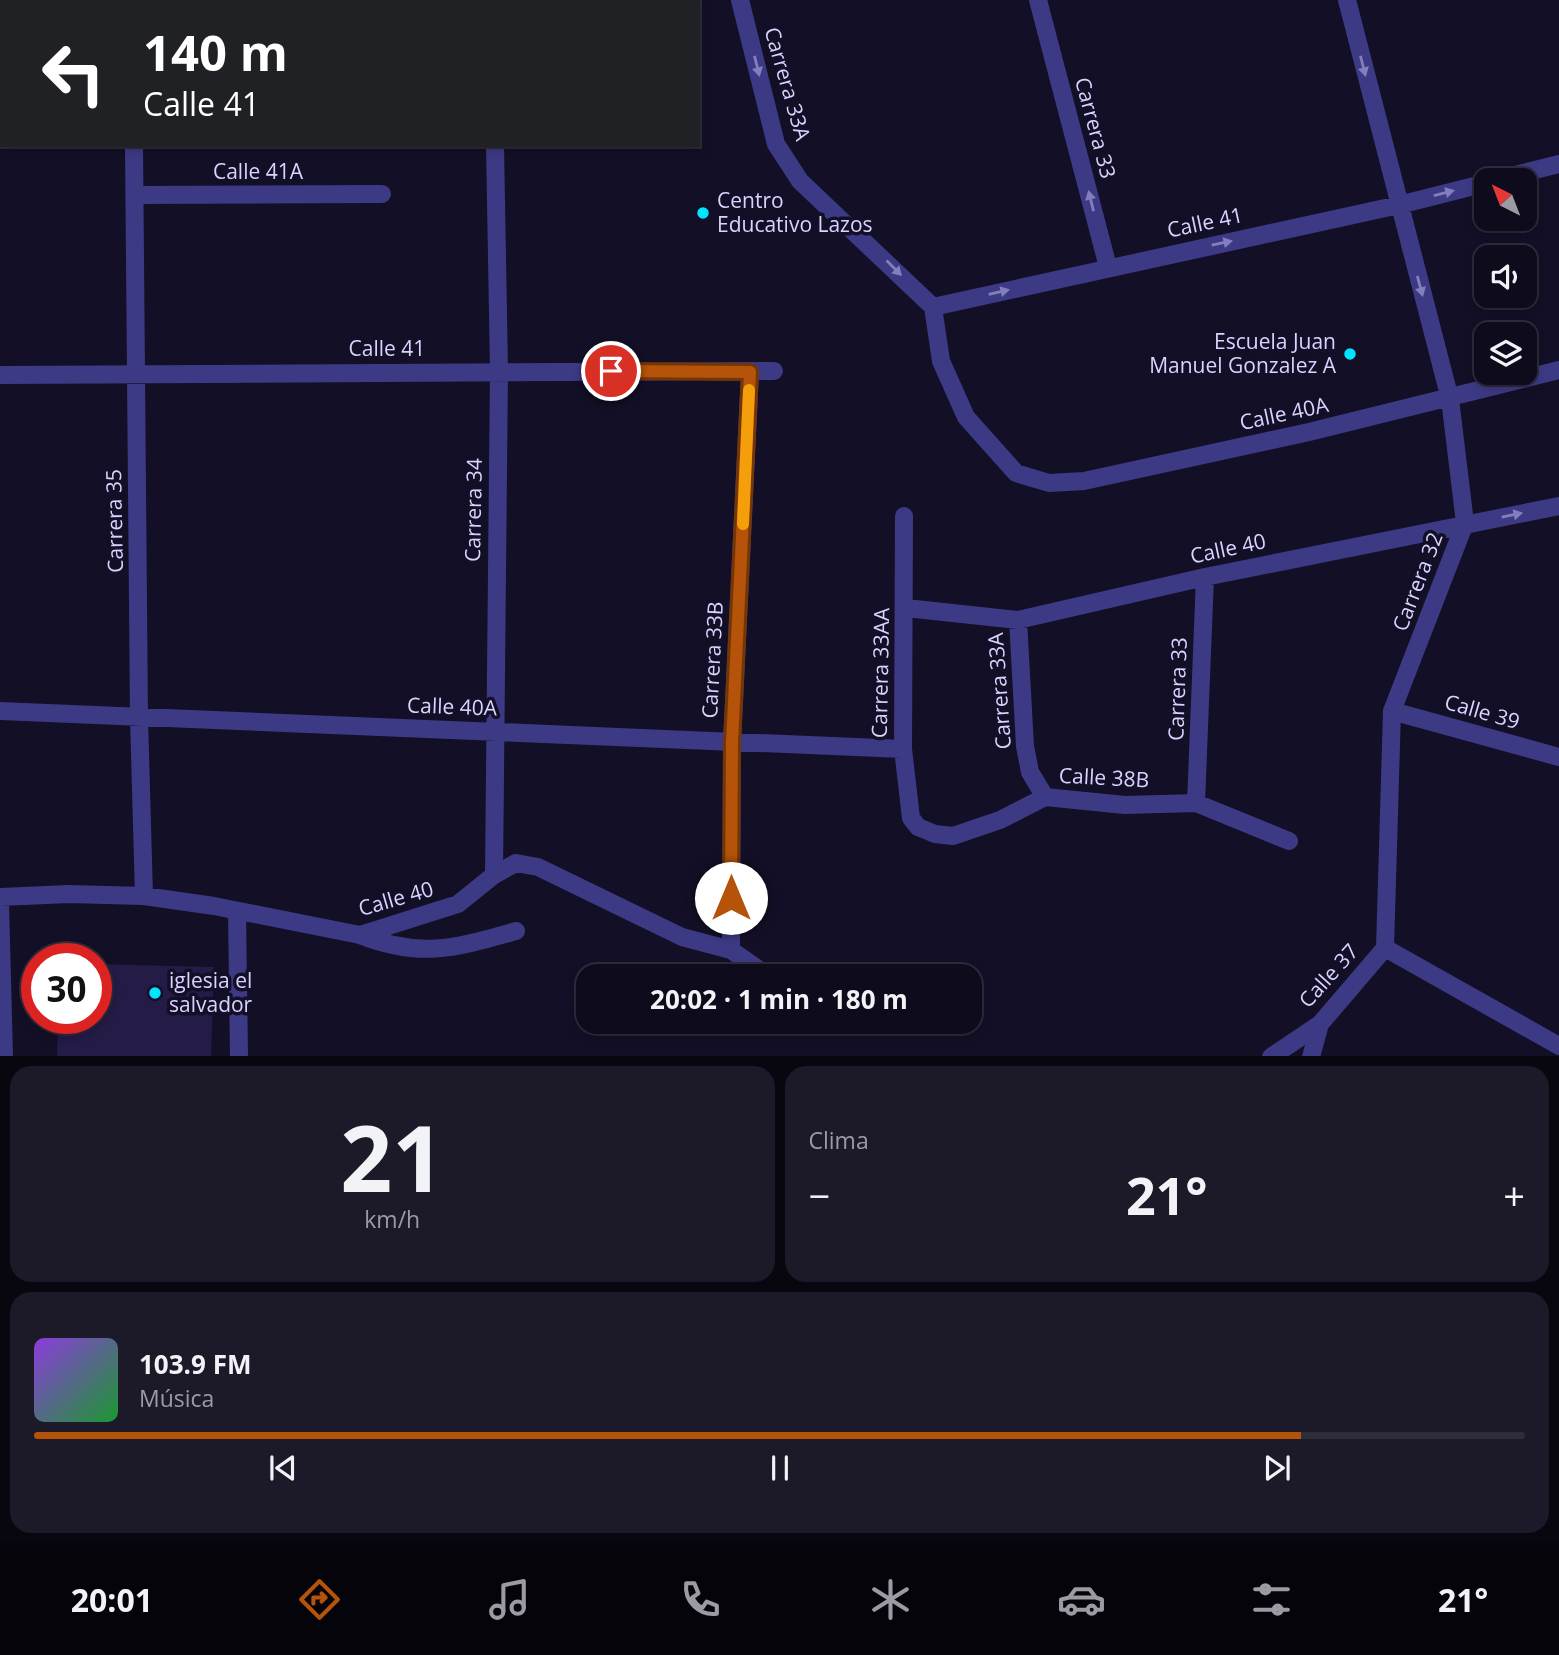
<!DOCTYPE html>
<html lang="es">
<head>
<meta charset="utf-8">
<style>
  :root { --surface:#0e0b1c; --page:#1c1929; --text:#f1f3f6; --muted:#9b9ba3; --line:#2e2b3b; --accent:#b45309 }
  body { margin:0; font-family:"Open Sans",sans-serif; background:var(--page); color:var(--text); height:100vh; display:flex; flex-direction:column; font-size:26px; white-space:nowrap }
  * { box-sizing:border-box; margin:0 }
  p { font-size:23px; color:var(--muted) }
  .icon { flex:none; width:38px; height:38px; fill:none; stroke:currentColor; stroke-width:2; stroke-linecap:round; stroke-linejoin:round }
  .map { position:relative; height:1056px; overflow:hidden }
  .details { display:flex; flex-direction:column; gap:10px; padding:10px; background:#08060f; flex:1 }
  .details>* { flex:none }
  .top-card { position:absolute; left:0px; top:0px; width:700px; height:147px; box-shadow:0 4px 10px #0003,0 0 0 2px var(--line); background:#202124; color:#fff; overflow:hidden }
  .needle { width:46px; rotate:318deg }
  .buttons { position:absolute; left:1474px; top:168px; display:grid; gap:14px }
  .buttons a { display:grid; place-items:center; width:63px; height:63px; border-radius:14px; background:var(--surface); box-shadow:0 4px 10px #0003,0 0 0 2px var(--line); font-size:35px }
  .speed { position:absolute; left:21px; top:943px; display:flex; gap:14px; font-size:35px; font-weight:700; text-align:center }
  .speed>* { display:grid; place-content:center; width:91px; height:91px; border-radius:50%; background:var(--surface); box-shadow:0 4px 10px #0003,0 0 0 2px var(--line); line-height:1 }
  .speed .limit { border:10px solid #d22; background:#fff; color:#111 }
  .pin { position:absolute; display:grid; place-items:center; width:60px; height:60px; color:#fff; margin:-30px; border:4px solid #fff; border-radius:50%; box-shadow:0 2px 7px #0007 }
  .me { position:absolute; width:77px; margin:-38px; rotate:0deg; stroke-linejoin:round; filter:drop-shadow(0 0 5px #0008) }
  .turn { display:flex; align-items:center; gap:24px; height:147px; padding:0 28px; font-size:32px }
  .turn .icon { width:91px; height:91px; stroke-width:2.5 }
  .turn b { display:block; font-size:49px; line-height:60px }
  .big { font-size:52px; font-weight:700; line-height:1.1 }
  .details .tile { flex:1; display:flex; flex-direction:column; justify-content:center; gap:10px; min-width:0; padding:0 24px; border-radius:21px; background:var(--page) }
  .details .dial { align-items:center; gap:0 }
  .dial b { font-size:91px; line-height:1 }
  .song { display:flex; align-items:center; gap:21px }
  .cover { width:84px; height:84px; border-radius:10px; background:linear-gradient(135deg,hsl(270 70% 55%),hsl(130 70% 35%)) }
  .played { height:7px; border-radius:4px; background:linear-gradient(90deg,var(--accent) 85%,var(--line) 85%) }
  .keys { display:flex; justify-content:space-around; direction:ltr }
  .heat { display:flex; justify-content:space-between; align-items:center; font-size:38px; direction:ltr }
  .details .tiles { flex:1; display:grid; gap:10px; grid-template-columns:1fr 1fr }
  .tile:last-child { grid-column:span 2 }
  .trip { position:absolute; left:576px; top:964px; width:406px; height:70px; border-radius:21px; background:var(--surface); box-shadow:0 4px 10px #0003,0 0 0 2px var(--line); font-weight:700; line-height:70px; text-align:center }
  .tab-bar { display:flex; height:112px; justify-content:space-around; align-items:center; background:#06040b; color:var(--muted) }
  .tab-bar .icon { width:49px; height:49px }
  .tab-bar .on { color:var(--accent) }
  .tab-bar b { font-size:32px; color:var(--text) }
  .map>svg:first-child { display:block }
  .building { fill:#241b47 }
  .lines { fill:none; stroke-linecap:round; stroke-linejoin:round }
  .minor { stroke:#3d3a85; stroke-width:18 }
  .oneway { fill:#837fbc }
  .route-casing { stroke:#753606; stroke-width:18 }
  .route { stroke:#b45309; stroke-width:12 }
  .slow { stroke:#f59e0b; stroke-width:12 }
  .poi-dot { fill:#00e5ff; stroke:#130f26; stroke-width:2.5 }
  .labels { text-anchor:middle; stroke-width:7; stroke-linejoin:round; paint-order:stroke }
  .street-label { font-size:21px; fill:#d9d4ff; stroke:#130f26 }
  .poi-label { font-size:21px; fill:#d9d4ff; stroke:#130f26; text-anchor:start }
</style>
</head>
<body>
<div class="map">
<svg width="1559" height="1057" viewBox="0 0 1559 1057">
  <rect width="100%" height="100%" fill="#130f26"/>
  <path class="building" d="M96,964l118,3 -3,90h-154l1,-39h38z"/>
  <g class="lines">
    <path class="minor" d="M0,0h8
      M133,0v2
      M493,0v2
      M740,0l36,144 24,37 133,126 8,54 25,56 50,56 33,10 35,-2 225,-49 250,-62
      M1038,0l70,267
      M1347,0l103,399 15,124 -73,188 -7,237
      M134,145l5,573 5,178
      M1495,180l64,-16
      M135,195l247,-1
      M933,307l466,-102 87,-22
      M0,375l774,-4
      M904,516l-1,233 8,69 7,9 17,7 18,2 47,-16 45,-23 80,8 71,-2 93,38
      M906,608l112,12 187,-43 354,-71
      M1018,620l7,126 5,26 15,25
      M0,711l903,38
      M1392,711l167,46
      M1196,803l9,-226
      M494,875l5,-505 -4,-225
      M0,897l69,-3 75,2 70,10 146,29 98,-31 36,-29 22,-12 22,4 144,70 49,13 37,26
      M0,903l4,154
      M237,911l2,146
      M360,935c62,24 95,13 156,-4
      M1385,948l174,98
      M731,950l1,-207 18,-371
      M1271,1057l49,-33 65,-76
      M1311,1057l9,-33"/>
  </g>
  <defs><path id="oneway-solid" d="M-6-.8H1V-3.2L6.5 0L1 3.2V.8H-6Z" transform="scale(1.75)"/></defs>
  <g class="oneway">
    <use href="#oneway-solid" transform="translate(757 66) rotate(76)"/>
    <use href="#oneway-solid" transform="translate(1363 66) rotate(76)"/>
    <use href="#oneway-solid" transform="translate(1444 193) rotate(-14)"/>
    <use href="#oneway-solid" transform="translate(1091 201) rotate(-104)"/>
    <use href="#oneway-solid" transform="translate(1222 243) rotate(-12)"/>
    <use href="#oneway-solid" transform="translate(894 268) rotate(45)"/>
    <use href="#oneway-solid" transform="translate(1420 286) rotate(75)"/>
    <use href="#oneway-solid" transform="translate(999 292) rotate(-13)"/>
    <use href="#oneway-solid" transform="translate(1512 515) rotate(-11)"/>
  </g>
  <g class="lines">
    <defs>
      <path id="route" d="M611,371l139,1 -18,371 -1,155"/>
    </defs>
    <use href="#route" class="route-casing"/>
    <use href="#route" class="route"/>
    <path class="slow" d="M743,524l6,-134"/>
  </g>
  <g class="poi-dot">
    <circle cx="703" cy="213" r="7"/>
    <circle cx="1350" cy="354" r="7"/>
    <circle cx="155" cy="993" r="7"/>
  </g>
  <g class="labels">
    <g class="street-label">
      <text transform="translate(787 84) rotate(74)" y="7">Carrera 33A</text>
      <text transform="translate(1095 128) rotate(75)" y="7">Carrera 33</text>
      <text x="258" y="179">Calle 41A</text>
      <text transform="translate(1205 223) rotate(-12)" y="7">Calle 41</text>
      <text x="387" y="356">Calle 41</text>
      <text transform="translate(1284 414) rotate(-12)" y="7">Calle 40A</text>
      <text transform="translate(474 510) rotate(-89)" y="7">Carrera 34</text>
      <text transform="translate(115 521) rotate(-91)" y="7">Carrera 35</text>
      <text transform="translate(1228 549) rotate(-12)" y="7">Calle 40</text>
      <text transform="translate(1418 582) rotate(-69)" y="7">Carrera 32</text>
      <text transform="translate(713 660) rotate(-87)" y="7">Carrera 33B</text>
      <text transform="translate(881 673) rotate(-89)" y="7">Carrera 33AA</text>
      <text transform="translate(1178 689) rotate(-88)" y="7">Carrera 33</text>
      <text transform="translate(1000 691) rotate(-94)" y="7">Carrera 33A</text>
      <text transform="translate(452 707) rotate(2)" y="7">Calle 40A</text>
      <text transform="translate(1482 712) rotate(16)" y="7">Calle 39</text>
      <text transform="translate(1104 778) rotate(3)" y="7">Calle 38B</text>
      <text transform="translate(396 899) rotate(-16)" y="7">Calle 40</text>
      <text transform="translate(1329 976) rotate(-48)" y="7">Calle 37</text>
    </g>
    <g class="poi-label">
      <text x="717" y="208">Centro<tspan x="717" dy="24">Educativo Lazos</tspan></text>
      <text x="1336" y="349" text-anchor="end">Escuela Juan<tspan x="1336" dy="24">Manuel Gonzalez A</tspan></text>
      <text x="169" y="988">iglesia el<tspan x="169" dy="24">salvador</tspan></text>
    </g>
  </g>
</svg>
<div class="buttons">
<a><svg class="needle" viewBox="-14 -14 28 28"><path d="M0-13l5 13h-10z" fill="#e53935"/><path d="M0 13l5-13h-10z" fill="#9b9ba3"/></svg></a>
<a><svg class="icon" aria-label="sound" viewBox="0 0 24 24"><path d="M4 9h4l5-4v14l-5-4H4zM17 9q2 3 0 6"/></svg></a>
<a><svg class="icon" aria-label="layers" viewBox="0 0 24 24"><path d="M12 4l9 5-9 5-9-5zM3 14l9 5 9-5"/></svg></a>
</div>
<div class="speed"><div class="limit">30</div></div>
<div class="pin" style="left:611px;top:371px;background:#d93025"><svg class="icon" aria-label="arrive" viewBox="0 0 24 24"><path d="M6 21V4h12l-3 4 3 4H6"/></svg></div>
<svg class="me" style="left:731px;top:898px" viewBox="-20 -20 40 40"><circle r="19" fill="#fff"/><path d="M0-13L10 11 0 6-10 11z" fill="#b45309"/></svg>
<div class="trip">20:02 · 1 min · 180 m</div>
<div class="top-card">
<div class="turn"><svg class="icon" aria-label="left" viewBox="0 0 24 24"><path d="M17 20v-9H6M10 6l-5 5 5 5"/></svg><div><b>140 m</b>Calle 41</div></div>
</div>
</div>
<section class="details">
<div class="tiles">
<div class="tile dial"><b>21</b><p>km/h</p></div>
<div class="tile"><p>Clima</p>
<div class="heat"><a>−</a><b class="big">21°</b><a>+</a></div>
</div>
<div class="tile">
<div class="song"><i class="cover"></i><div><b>103.9 FM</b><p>Música</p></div></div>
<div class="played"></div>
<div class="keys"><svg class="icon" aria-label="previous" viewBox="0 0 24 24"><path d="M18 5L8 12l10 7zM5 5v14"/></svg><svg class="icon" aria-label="pause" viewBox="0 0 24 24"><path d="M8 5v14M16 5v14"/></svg><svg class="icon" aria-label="next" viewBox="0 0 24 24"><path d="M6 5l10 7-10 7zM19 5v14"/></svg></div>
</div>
</div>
</section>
<nav class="tab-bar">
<b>20:01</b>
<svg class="icon on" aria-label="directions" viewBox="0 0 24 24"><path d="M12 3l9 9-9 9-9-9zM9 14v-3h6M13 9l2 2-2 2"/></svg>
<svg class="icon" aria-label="music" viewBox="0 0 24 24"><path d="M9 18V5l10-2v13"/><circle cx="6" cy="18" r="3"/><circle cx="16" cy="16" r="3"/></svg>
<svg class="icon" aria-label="phone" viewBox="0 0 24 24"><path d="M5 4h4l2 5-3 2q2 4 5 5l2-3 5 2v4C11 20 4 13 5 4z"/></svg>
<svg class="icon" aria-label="climate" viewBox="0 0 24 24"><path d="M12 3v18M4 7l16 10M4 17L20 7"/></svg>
<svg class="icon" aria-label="car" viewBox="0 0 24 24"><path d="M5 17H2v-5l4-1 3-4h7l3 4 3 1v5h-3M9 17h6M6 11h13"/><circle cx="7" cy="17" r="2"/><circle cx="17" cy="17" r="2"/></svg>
<svg class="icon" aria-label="filters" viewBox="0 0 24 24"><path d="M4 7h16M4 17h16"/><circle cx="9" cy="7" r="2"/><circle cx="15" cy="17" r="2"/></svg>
<b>21°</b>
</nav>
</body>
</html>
